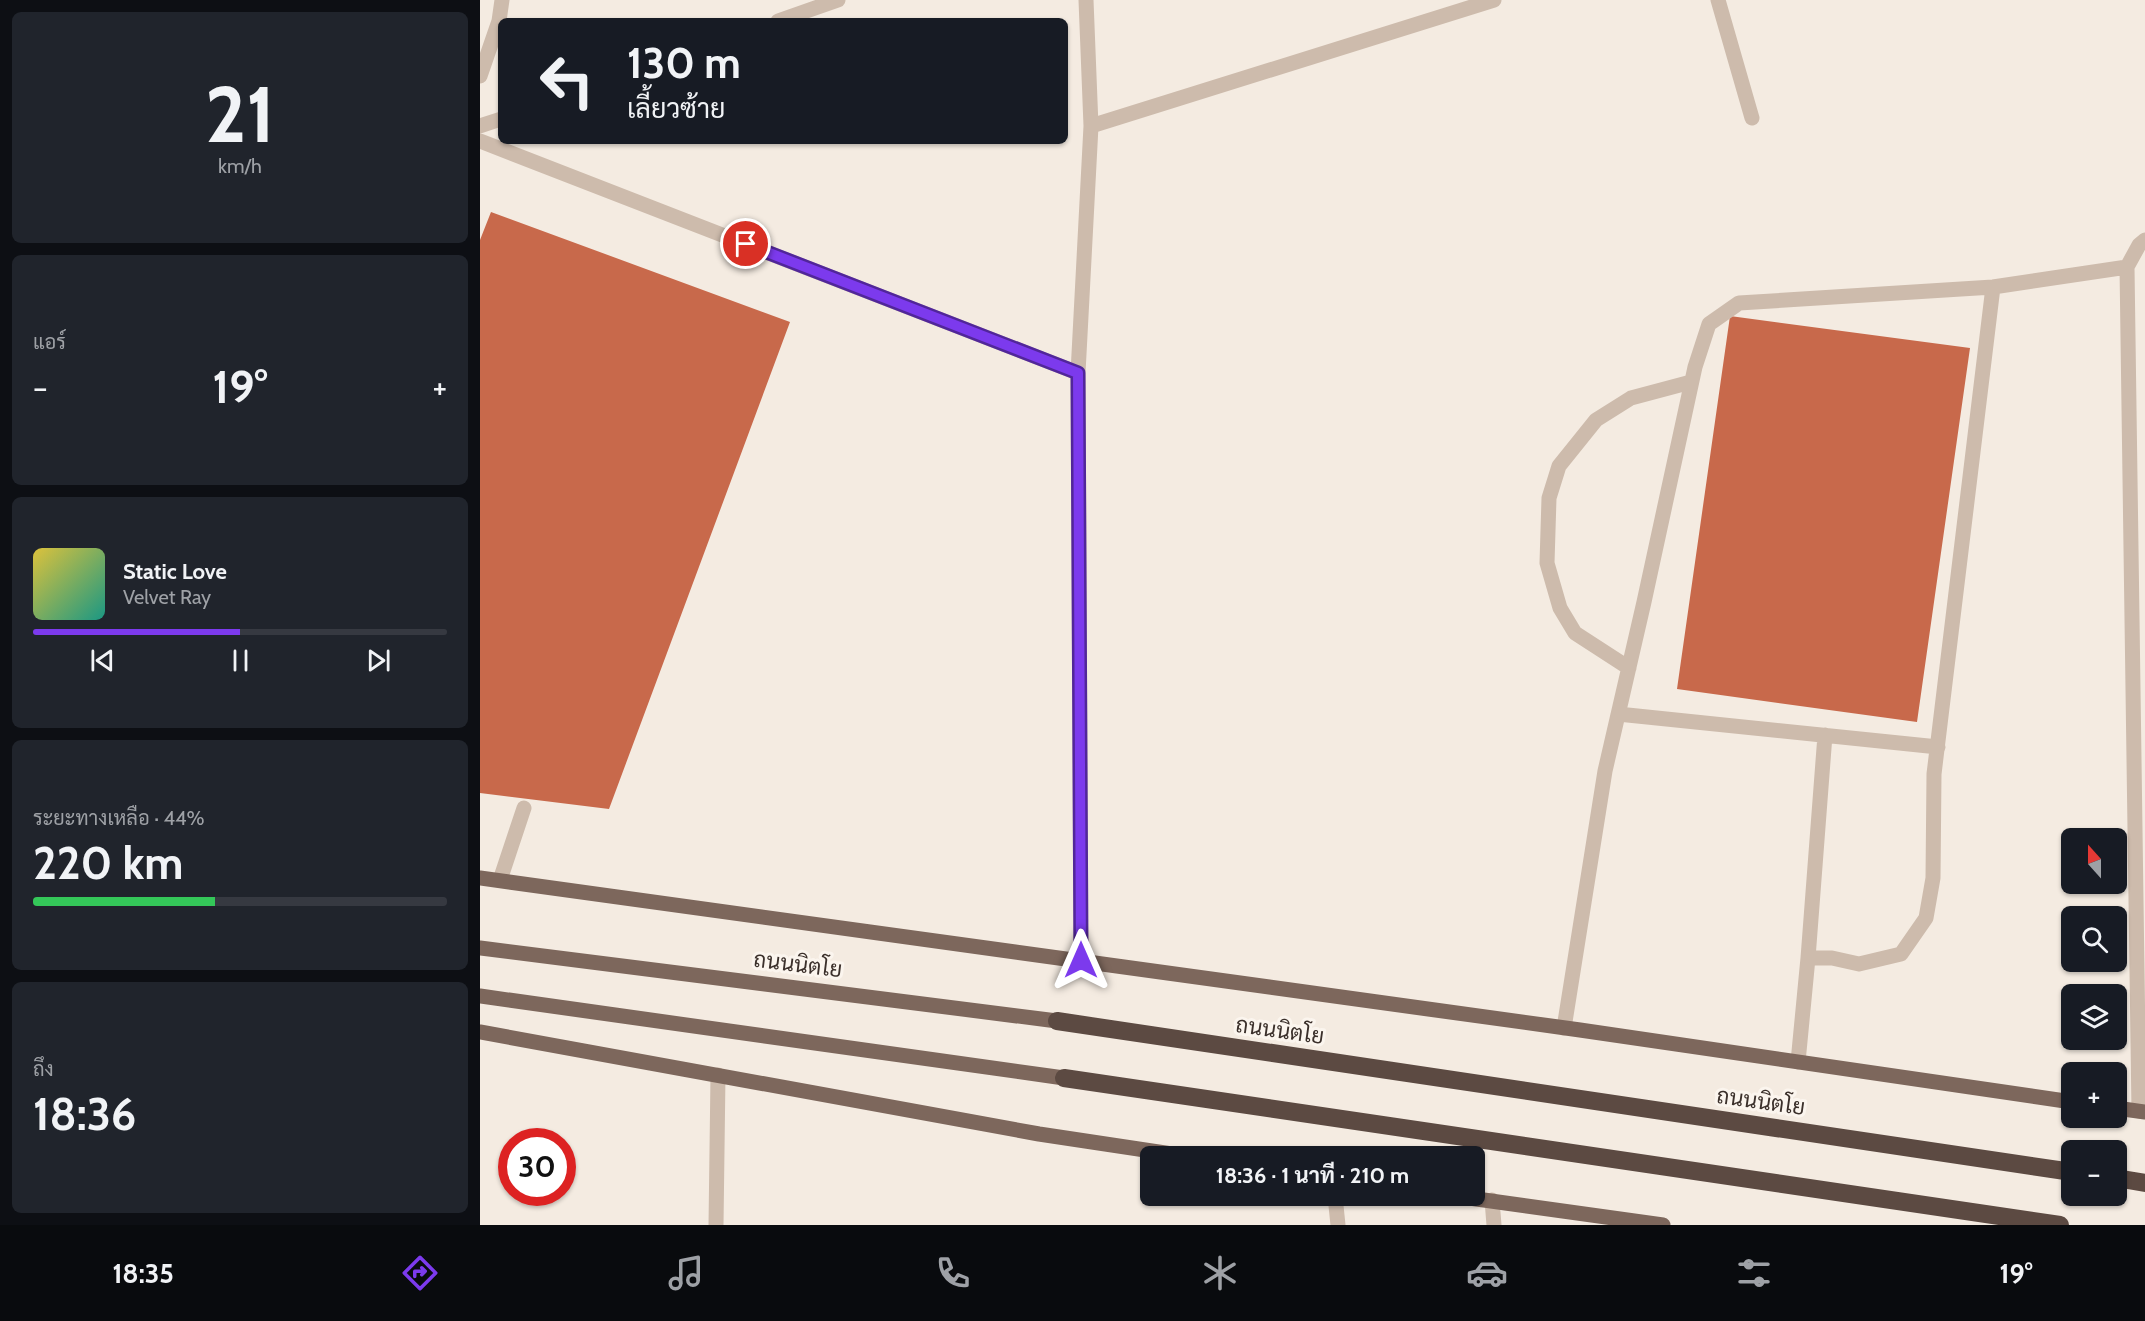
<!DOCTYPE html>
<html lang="th">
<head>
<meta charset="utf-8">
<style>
  :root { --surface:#171b24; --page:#20242c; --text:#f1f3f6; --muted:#9ea1a6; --line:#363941; --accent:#7c3aed }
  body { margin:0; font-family:Cabin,Sarabun,sans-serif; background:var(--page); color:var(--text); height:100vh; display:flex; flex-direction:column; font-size:22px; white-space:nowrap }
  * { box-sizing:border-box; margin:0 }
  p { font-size:20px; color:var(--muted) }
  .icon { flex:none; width:33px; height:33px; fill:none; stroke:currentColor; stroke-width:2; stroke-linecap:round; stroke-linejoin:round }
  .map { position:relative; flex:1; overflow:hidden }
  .details { display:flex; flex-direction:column; gap:12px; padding:12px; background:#0d0f14; width:480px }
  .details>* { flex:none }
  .banner { position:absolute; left:18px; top:18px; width:570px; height:126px; border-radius:9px; box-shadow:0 2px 4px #0004; background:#171b24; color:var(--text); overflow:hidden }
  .needle { width:39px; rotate:339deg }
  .controls { position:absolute; left:1581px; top:828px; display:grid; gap:12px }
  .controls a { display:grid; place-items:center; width:66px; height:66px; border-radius:9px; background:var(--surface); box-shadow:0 2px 4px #0004; font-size:30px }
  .speed { position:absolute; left:18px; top:1128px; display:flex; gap:12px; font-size:30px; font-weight:700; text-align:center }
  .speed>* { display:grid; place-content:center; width:78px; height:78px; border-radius:50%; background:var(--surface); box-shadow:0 2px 4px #0004; line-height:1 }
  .speed .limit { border:9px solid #d22; background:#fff; color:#111 }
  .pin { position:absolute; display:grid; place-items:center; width:51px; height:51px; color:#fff; margin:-26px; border:3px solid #fff; border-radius:50%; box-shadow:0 2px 6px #0007 }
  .me { position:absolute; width:66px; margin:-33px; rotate:0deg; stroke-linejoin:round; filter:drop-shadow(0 0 4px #0008) }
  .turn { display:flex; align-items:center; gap:21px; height:126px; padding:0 30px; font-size:27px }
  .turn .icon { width:78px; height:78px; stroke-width:2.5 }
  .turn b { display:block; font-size:42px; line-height:51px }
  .big { font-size:45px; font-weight:700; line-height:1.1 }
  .details .card { flex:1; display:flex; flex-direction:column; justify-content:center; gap:9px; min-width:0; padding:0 21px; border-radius:9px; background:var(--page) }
  .details .dial { align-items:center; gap:0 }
  .dial b { font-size:78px; line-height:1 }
  .song { display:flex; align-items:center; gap:18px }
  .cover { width:72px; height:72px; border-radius:9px; background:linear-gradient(135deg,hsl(50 70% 55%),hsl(170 70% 35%)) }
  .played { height:6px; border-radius:3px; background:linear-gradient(90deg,var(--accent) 50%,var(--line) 50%) }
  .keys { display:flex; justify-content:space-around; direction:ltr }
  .heat { display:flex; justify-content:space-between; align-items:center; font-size:33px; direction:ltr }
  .charge { height:9px; border-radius:4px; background:linear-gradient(90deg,#34c759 44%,var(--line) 0) }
  .trip { position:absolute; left:660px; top:1146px; width:345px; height:60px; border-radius:9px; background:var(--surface); box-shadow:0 2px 4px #0004; font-weight:700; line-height:60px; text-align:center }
  .tabs { display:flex; height:96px; justify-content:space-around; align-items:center; background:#090b0e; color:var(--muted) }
  .tabs .icon { width:42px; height:42px }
  .tabs .on { color:var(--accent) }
  .tabs b { font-size:27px; color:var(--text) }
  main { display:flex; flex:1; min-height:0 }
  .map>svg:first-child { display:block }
  .building { fill:#c8694b }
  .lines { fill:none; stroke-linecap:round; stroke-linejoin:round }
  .minor { stroke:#cdbbac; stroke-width:15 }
  .major { stroke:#7d675c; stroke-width:15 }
  .highway { stroke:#5c4a42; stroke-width:18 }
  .route-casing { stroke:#51269a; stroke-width:15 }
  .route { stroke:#7c3aed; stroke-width:10 }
  .labels { text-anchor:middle; stroke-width:6; stroke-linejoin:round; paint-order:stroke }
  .street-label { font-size:22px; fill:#3b302b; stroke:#fbf5ee }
</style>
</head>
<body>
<main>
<section class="details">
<div class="card dial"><b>21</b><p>km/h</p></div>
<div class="card"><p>แอร์</p>
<div class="heat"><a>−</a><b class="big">19°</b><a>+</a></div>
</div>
<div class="card">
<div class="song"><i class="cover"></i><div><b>Static Love</b><p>Velvet Ray</p></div></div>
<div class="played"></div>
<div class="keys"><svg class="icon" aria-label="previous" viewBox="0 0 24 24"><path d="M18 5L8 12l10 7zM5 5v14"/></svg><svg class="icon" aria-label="pause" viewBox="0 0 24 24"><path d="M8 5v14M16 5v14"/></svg><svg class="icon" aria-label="next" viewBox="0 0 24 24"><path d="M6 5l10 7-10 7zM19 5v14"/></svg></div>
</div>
<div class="card"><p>ระยะทางเหลือ · 44%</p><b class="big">220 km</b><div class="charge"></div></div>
<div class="card"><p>ถึง</p><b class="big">18:36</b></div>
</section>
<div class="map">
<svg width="1665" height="1225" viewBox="0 0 1665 1225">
  <rect width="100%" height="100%" fill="#f4ebe1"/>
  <path class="building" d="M11,212l299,110 -181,487 -129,-16v-553z
    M1250,316l240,32 -53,374 -240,-33z"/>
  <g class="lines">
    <path class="minor" d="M1238,0l34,118
      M298,21l60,-21
      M0,76l19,-55 3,-21
      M0,126l21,-7
      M611,126l403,-126
      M0,141l598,232
      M1149,668l-54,-35 -15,-25 -13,-45 2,-65 10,-32 37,-46 35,-22 60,-16
      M1138,714l320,33
      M20,880l24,-72
      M1328,958l17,-223
      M601,960l-3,-587 13,-247 -5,-126
      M1084,1028l41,-257 39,-169 51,-235 14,-43 30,-21 254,-16 134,-20
      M1318,1062l10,-104h24l27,6 42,-10 25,-36 7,-40 1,-104 59,-487
      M1659,1111l-12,-844 12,-22 6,-5
      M855,1196l3,29
      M1012,1200l2,25
      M236,1225l2,-150"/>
    <path class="major" d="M0,878l1100,152 492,72
      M0,948l577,73
      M0,996l584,82
      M0,1032l559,102 146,22
      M1636,1108l29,4
      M975,1196l208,29"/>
    <path class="highway" d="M577,1021l1015,151
      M584,1078l996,147
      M1636,1178l29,5"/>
  </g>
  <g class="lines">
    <defs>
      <path id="route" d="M266,244l332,129 3,587"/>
    </defs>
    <use href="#route" class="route-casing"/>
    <use href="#route" class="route"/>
  </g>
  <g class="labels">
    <g class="street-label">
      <text transform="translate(318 964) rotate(7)" y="8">ถนนนิตโย</text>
      <text transform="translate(800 1030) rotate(8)" y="8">ถนนนิตโย</text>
      <text transform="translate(1281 1101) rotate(8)" y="8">ถนนนิตโย</text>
    </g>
  </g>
</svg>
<div class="controls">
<a><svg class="needle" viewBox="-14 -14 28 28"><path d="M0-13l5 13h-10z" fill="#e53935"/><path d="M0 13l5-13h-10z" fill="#9ea1a6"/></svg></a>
<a><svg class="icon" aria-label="search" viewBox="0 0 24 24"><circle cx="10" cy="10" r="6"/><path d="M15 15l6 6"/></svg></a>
<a><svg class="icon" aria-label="layers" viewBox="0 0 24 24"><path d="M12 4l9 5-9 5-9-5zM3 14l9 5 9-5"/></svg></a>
<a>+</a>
<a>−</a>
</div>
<div class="speed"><div class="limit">30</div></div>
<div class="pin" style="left:266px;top:244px;background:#d93025"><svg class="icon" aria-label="arrive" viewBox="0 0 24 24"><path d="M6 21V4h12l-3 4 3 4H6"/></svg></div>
<svg class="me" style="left:601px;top:960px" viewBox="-20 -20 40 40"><path d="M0-17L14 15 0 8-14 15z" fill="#7c3aed" stroke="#fff" stroke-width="4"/></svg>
<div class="trip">18:36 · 1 นาที · 210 m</div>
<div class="banner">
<div class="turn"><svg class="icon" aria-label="left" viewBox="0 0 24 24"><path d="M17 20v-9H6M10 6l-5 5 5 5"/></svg><div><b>130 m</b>เลี้ยวซ้าย</div></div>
</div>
</div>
</main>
<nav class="tabs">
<b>18:35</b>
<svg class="icon on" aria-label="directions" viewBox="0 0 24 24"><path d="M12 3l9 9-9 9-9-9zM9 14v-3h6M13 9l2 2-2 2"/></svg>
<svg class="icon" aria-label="music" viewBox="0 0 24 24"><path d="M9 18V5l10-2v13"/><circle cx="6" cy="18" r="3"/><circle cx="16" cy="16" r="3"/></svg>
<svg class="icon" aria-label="phone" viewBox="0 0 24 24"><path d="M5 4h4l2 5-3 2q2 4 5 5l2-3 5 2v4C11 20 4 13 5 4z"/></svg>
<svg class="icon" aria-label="climate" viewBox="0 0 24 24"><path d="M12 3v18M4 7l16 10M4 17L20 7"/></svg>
<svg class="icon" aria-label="car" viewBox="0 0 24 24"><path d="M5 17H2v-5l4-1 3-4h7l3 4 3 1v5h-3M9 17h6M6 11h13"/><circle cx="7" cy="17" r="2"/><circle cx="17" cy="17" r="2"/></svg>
<svg class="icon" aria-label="filters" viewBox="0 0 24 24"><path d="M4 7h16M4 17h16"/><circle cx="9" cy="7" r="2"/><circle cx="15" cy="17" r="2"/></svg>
<b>19°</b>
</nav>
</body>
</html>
